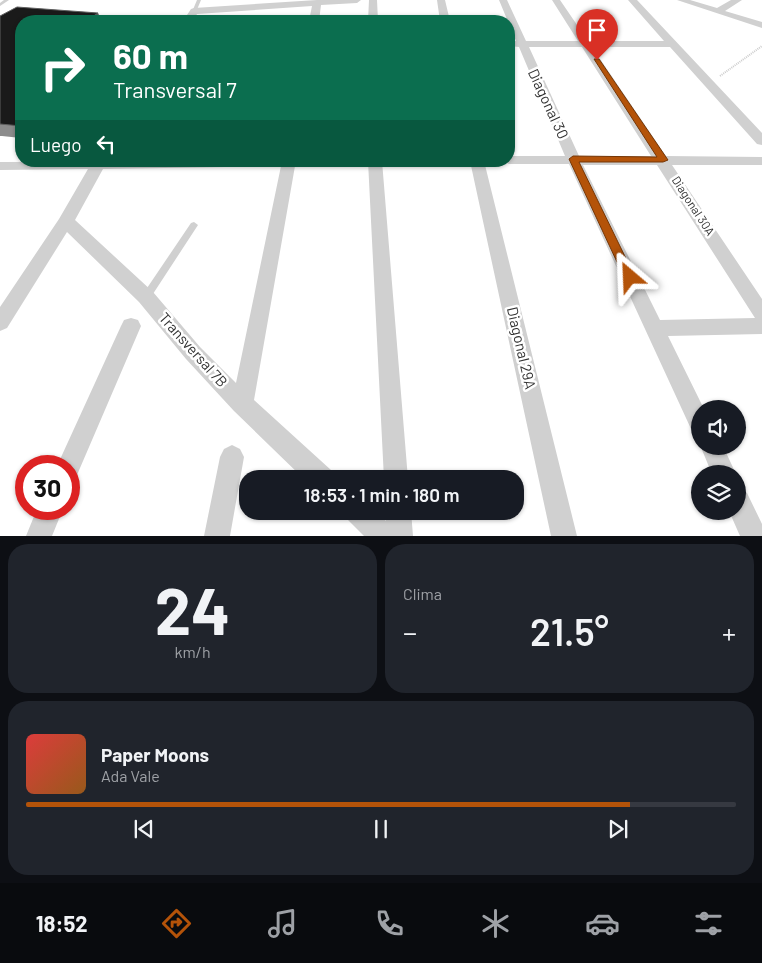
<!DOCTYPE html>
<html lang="es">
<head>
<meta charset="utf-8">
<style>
  :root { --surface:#171b24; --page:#20242c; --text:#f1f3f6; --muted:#9ea1a6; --line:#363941; --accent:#b45309 }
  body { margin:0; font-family:Barlow,sans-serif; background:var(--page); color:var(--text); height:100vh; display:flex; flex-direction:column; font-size:19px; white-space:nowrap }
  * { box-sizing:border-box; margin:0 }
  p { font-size:16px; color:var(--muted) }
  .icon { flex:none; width:28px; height:28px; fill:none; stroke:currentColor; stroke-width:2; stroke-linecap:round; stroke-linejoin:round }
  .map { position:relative; height:536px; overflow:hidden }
  .side { display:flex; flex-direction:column; gap:8px; padding:8px; background:#0d0f14; flex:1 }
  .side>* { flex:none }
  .top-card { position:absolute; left:15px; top:15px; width:500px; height:152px; border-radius:20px; box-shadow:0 1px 4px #0004; background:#0b6e4f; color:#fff; overflow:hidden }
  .tools { position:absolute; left:691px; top:400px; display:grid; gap:10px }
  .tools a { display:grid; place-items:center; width:55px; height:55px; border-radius:50%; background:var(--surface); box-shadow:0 1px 4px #0004; font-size:25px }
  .speed { position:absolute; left:15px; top:455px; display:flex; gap:10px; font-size:25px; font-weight:700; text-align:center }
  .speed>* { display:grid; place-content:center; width:65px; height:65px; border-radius:50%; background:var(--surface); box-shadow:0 1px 4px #0004; line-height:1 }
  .speed .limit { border:8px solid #d22; background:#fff; color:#111 }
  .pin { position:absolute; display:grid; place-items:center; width:42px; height:42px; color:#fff; margin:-51px -21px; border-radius:50% 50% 50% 0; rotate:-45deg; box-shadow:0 0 5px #0007 }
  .pin .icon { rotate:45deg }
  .me { position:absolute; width:55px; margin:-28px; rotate:334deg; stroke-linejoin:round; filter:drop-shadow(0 0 4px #0008) }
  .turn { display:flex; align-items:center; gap:18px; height:105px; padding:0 15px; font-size:22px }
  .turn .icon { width:65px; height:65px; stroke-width:2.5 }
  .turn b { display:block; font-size:35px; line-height:42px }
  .then { display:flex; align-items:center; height:48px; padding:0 15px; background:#0003; gap:10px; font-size:19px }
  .big { font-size:38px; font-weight:600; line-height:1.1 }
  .side .card { flex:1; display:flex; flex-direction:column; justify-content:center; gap:8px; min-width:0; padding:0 18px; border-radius:20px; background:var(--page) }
  .side .dial { align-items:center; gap:0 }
  .dial b { font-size:65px; line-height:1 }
  .song { display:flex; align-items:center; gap:15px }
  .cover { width:60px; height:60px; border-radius:8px; background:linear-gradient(135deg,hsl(0 70% 55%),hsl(30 70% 35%)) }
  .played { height:5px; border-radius:2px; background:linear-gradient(90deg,var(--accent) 85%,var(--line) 85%) }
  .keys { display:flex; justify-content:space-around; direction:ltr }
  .heat { display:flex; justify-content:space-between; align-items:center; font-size:28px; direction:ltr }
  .side .tiles { flex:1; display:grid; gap:8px; grid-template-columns:1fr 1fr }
  .card:last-child { grid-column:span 2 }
  .trip { position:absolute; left:239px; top:470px; width:285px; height:50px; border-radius:20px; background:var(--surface); box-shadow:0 1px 4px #0004; font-weight:600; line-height:50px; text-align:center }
  .tab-bar { display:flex; height:80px; justify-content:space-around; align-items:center; background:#090b0e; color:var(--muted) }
  .tab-bar .icon { width:35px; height:35px }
  .tab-bar .on { color:var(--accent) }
  .tab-bar b { font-size:22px; color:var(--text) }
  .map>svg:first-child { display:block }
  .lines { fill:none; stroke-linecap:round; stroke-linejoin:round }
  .path { stroke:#cdcdcd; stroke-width:2; stroke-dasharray:1 1; stroke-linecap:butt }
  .lane { fill:#d0d0d0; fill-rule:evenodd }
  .street { fill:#d0d0d0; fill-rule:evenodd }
  .wall { fill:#8c8c8c }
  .shaded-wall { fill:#5f5f5f }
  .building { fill:#1a1a1a; stroke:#5f5f5f }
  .route { fill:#b45309; stroke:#753606 }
  .labels { text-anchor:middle; stroke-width:5; stroke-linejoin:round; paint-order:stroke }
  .far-street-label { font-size:12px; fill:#333; stroke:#fff }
  .street-label { font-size:15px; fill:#333; stroke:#fff }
</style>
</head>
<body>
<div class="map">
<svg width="762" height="536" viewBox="0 0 762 536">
  <rect width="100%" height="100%" fill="#fff"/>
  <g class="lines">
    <path class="path" d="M720,76l42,-30"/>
    <path class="lane" d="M4,0h5l-9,6v-3z
      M197,0h4l-5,12h-4z
      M194,222l4,3 -49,75h-6l-2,-3 2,-3 48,-71z"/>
    <path class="street" d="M317,0h44l-4,3 -36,2 -2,16h-10l3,-15 -115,8 -4,7h-10l8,-12 3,-1z
      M369,0h8l1,21h-10z
      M437,0h8l5,21h-10z
      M499,0h8l19,41h52l-26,-41h8l28,41h76l-36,-41h9l125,133v12l-5,-1 -87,-97h-78l74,109 96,1v8h-90l90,134v35l-94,2 36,73h-4v26l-8,-4 -123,-267h-60l-6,-3h6v-5h56l-46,-109 -10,-1v-4l7,-1zM529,47h53l69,109h-72zM583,165h74l98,153 -95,2z
      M677,0h13l27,8 14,-8h11l-17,11 37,11v6z
      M324,161l-7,4 -22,1 -41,234 77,70 3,9h-30l-70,-68 -48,-52 -47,-57 -72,-70 -60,96 -7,3v-24l59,-88 29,-50 -88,1v-8zM281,166l-45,217 -36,-36 -47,-55 -78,-72 28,-51z
      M368,161h14l26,318h-24z
      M470,161h14l93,375h-26z
      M131,318l7,2 3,6 -64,149 -8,4v-13h-12l64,-140 3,-6z
      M232,445l8,4 4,8 -14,79h-26l16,-79 4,-8z
      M700,445l23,1 13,28h-24z
      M738,489l9,4 15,31v12h-22l-11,-25h9z
      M37,509h26l-11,27h-26z
      M344,511h32l10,10 -1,-10h26l2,25h-49l-16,-16z"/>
  </g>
  <path class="wall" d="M98,13l3,8h-80v117l-19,-2h-2v-120z"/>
  <path class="shaded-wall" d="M98,13l3,8h-15z"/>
  <path class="building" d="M17,7l81,6 -12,8h-65v105l-21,-2v-108z
    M165,19l-1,2h-17l1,-1z"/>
  <path class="route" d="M594,59h5l69,101 -5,2h-84l56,115 -5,4 -6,-4 -55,-118 4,-3 84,1z"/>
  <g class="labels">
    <g class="far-street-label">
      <text transform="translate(693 206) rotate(57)" y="4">Diagonal 30A</text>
    </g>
    <g class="street-label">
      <text transform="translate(548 104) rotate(65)" y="5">Diagonal 30</text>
      <text transform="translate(521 348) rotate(77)" y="5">Diagonal 29A</text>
      <text transform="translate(193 350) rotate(48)" y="5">Transversal 7B</text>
    </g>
  </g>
</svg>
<div class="tools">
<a><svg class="icon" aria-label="sound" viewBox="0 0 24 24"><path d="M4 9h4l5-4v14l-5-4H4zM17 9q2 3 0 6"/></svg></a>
<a><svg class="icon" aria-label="layers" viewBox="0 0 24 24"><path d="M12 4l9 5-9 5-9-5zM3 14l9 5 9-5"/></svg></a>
</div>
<div class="speed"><div class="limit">30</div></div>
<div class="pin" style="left:597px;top:60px;background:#d93025"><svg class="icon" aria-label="arrive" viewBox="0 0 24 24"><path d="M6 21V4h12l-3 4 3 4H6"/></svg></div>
<svg class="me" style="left:630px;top:277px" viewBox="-20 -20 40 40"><path d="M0-17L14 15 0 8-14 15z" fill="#b45309" stroke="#fff" stroke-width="4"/></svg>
<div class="trip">18:53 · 1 min · 180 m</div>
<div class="top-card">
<div class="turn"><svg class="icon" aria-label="right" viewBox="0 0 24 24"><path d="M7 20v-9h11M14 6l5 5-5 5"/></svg><div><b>60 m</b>Transversal 7</div></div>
<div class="then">Luego<svg class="icon" aria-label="left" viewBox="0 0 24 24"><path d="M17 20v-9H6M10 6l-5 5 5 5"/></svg></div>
</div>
</div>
<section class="side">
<div class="tiles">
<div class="card dial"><b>24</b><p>km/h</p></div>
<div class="card"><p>Clima</p>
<div class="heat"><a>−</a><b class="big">21.5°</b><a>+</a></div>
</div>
<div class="card">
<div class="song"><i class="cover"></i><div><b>Paper Moons</b><p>Ada Vale</p></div></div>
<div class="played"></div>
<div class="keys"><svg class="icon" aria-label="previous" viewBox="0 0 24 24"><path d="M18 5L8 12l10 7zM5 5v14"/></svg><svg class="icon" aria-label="pause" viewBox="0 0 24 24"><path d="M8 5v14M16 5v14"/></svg><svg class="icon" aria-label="next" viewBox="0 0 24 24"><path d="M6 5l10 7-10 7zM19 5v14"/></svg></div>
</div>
</div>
</section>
<nav class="tab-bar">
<b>18:52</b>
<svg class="icon on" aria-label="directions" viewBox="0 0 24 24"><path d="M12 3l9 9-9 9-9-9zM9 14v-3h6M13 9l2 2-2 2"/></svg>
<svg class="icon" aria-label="music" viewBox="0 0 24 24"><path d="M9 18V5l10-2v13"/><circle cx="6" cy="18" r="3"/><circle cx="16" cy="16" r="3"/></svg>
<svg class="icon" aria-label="phone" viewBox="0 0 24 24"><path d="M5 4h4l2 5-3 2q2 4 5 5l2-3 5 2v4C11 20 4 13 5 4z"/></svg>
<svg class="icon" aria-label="climate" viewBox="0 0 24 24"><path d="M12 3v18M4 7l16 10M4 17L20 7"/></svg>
<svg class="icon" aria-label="car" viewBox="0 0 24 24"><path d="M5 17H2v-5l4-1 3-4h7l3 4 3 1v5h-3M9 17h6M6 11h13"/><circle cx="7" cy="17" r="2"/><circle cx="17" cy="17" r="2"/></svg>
<svg class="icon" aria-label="filters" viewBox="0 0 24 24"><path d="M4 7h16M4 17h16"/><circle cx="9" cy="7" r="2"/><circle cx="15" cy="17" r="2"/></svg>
</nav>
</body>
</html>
